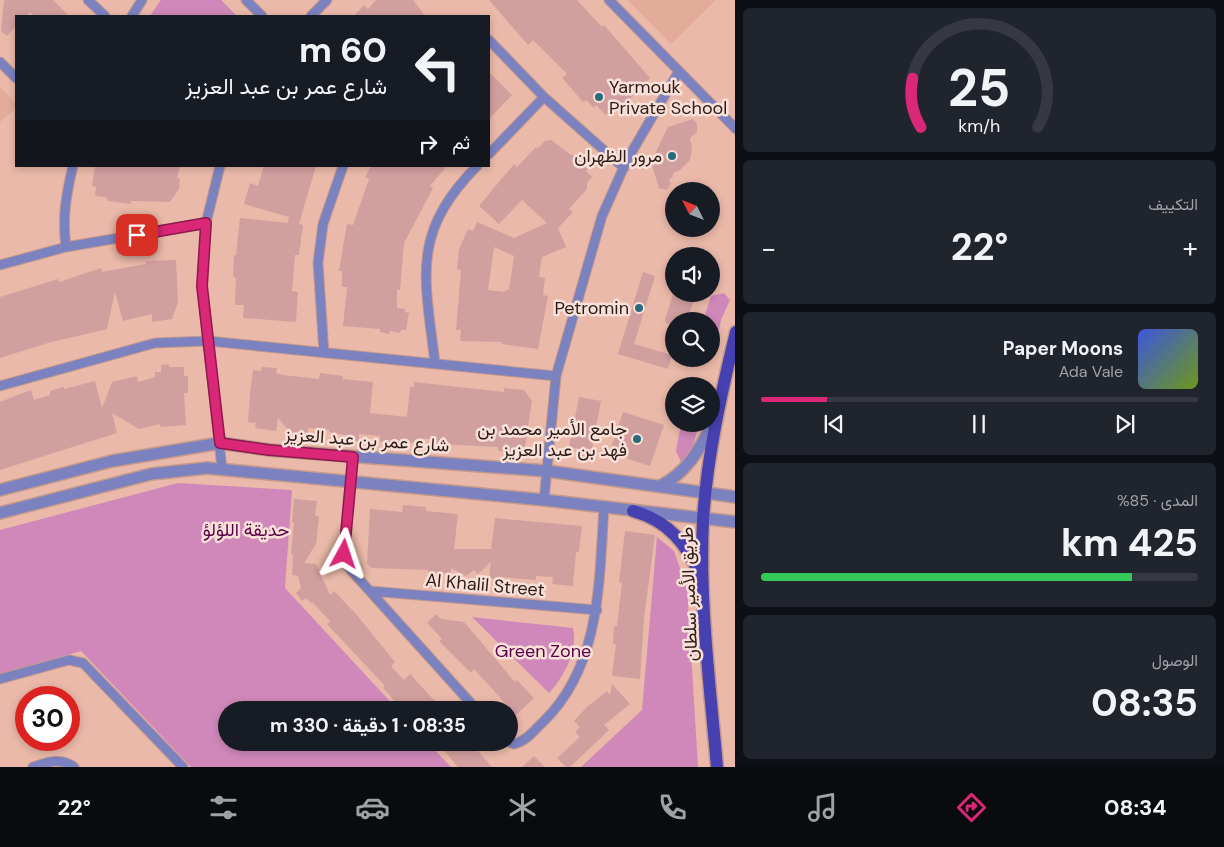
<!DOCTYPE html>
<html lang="ar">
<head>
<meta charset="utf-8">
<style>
  :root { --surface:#171b24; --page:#20242c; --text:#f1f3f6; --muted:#9ea1a6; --line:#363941; --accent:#db2777 }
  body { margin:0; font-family:"DM Sans",Vazirmatn,sans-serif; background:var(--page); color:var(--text); direction:rtl; height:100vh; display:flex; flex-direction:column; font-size:19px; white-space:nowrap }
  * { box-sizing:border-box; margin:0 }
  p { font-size:16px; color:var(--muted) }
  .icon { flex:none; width:28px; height:28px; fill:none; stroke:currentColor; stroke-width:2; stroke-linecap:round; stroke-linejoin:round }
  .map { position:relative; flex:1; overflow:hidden; direction:ltr }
  .sheet { display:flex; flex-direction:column; gap:8px; padding:8px; background:#0d0f14; width:489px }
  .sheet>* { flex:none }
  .guide { position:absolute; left:15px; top:15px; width:475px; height:152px; border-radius:0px; box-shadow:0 2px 8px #0003; direction:rtl; background:#171b24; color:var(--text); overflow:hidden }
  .needle { width:32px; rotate:312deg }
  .buttons { position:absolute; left:665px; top:182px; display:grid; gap:10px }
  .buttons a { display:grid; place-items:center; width:55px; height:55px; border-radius:50%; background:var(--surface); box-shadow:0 2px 8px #0003; font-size:25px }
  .speed { position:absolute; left:15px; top:686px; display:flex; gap:10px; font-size:25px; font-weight:700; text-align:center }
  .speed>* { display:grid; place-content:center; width:65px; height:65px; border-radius:50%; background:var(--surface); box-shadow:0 2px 8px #0003; line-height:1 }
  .speed .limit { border:8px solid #d22; background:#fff; color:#111 }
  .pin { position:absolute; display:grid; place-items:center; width:42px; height:42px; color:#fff; margin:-21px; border-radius:10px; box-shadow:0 2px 8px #0006 }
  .me { position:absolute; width:55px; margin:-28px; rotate:5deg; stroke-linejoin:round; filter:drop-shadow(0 0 4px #0008) }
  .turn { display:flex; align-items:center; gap:18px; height:105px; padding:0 20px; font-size:22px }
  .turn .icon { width:65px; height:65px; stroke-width:2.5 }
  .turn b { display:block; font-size:35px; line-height:42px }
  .then { display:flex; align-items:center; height:48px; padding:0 20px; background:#0003; gap:10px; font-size:19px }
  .big { font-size:38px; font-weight:700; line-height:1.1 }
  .sheet .card { flex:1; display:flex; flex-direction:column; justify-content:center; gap:8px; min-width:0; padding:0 18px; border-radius:8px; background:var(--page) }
  .sheet .dial { align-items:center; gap:0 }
  .dial svg { height:130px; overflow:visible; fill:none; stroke:var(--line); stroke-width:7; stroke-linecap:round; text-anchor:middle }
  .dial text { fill:var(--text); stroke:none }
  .song { display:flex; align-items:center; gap:15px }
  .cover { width:60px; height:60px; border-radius:8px; background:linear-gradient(135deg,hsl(230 70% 55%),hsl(80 70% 35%)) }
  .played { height:5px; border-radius:2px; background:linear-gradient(90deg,var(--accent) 15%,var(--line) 15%) }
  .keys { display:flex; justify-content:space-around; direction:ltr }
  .heat { display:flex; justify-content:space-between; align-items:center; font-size:28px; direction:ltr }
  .charge { height:8px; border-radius:4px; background:linear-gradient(90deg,#34c759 85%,var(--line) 0) }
  .trip { position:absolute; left:218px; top:701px; width:300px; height:50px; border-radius:25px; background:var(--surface); box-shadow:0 2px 8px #0003; font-weight:700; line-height:50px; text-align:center; direction:rtl }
  .tab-bar { display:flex; height:80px; justify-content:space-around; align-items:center; background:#090b0e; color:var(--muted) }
  .tab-bar .icon { width:35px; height:35px }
  .tab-bar .active { color:var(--accent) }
  .tab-bar b { font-size:22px; color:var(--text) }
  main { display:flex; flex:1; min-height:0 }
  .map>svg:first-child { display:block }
  .built { fill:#e3ac9a }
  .green { fill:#d088ba }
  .building { fill:#d29f9f; fill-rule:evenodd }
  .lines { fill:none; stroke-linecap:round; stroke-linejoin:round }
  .minor-casing { stroke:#c49a8c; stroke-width:11 }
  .tertiary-casing { stroke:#c49a8c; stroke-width:14 }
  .primary-casing { stroke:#c49a8c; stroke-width:15 }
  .minor { stroke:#7c82bf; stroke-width:9 }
  .tertiary { stroke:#7c82bf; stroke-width:11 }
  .primary { stroke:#4640b1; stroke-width:12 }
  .route-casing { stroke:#8e194d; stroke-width:12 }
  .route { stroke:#db2777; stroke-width:9 }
  .poi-dot { fill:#296b7d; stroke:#f9e0d8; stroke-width:2 }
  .labels { text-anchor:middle; stroke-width:5; stroke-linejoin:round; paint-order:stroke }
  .poi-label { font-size:18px; fill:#2e1d17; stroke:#f9e0d8; text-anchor:end }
  .street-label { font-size:18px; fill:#2e1d17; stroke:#f9e0d8 }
  .park-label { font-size:18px; fill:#5a0048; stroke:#f9e0d8 }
</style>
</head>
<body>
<main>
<section class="sheet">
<div class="card dial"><svg viewBox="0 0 100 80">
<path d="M14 69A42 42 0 1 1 86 69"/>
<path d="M14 69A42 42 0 0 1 9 39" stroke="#db2777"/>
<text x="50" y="56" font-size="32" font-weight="700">25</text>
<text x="50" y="72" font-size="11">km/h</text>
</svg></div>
<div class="card"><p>التكييف</p>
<div class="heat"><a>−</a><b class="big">22°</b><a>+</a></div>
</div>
<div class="card">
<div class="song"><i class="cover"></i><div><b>Paper Moons</b><p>Ada Vale</p></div></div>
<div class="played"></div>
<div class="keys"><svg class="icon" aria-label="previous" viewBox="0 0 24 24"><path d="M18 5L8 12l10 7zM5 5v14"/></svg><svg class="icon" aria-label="pause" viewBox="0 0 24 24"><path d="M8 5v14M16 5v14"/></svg><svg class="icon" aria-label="next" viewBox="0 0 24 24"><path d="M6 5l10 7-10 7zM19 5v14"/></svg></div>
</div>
<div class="card"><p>المدى · 85%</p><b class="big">425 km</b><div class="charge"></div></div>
<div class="card"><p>الوصول</p><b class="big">08:35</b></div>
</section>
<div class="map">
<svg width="736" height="767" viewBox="0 0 736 767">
  <rect width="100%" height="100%" fill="#eab9a9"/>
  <path class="built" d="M628,0h88l-45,44z
    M0,87l16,16v5l-16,14z"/>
  <path class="green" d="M161,0h60l16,16h-87z
    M724,293l6,7 -9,20 -6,27 -4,6v-32h-8l8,-25z
    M681,424h18l-6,22 -12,16 -5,-11z
    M178,483l114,7 -7,98 113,122h-172v32l202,1 23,24h-260l-110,-116 -81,24v-145z
    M657,537l17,14 13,37 11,179h-117l61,-57z
    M472,617l101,11c5,23 -9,49 -24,65z"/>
  <path class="building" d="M4,0h49l16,16h-35l-4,-4 -4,4h-10v10l-9,10 -6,-5z
    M376,0h37l12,16h-71l10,-11 4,4z
    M489,0h88l25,27 2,-2 46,53 -33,34 -4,-4 -7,7 -10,-10 -2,3 -8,-8 -3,2 -21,-24 5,-4 -34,-34 -5,5z
    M489,72l23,23 -23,24z
    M693,119l4,5v8l-7,6 2,11 -2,11 -10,10 -7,3v4l-4,2 2,5 -5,6 -7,-2 -8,-26 17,-35z
    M551,140l20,15 1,-1 16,15 -2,2 6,6 -5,6v6l-18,20 4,3 -15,16 8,19 -24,10 -3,20 6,1 -2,17 5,1 -10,53 -37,-5 1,-2 -42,-1 1,-11h-5l5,-60 -4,-1 2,-20 9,-20 5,2 4,-9 37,16 33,-15 -25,-23 -23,24 -20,-18 35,-42 3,3 19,-20 2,1 7,-7zM494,247l20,9 -5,34h-3l-1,2 -17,-2z
    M95,166h85l-3,12h3l-1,11 -9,13 -39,-1v3l-23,-3 -2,-4 -11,-1 1,-9 -4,-1z
    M264,166h52l-17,58 4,1 -4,30h-4l-3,36 6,1 -2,30 -53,-4 1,-13h-9l1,-27 -3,-2 1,-21h2l4,-37 48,5 1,-6 -45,-13 6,-21 8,3z
    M371,166h76l-17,20 3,2 -29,55 -4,47h-3v18l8,1v3l4,1 -3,17h-5l-1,3 -10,-2 -1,3 -9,-2v-3l-37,-3 4,-39h-5v-16h-3l8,-47 6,1 16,-46 -4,-2z
    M176,260l2,42 -6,17 -20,3v-8l-29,7 -8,-29 -8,37 -59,14 -48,15v-61l58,-18 1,3 42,-14 1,4 44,-8v-3z
    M643,272l12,4 -21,68 38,11 -4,14 -50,-15z
    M673,294h11l9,2 1,4 -7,21h-13v4l-8,-2 -1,-4z
    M169,364v3h15v9h4v17h-4l2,32 -26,2v-3l-21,5 -27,-16 5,20 -117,37v-68l31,-12 3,10 16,-5v-4l14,-4v2l31,-8 7,27 10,-26 25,-6 1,6 17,-5v-5h6v-7z
    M262,367l15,1 -1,5 7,2 36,4 1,-6 23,3 -1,3 31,3 -3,31 37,4 3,-30h4v-5l90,10v-4l20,2 8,11 -7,45 -8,6 -19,-1v-4l-61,-3v-4l-16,-2v3l-5,-1v3l-17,-1v2l-19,-2v-6l-21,-2v7h-9v-5l-21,-4v-2l-21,-2v6l-18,-2 -12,-14 -2,13 -21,-3 1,-5 -8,-1 2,-28 3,-24 8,1z
    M579,397l22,4 -11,58 -11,-2 2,-8 -12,-2z
    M623,412l41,13 -14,41 -41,-13z
    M294,499l23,2 -2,15h4l-3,28 -12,19 12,1 14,31 4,-4 22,23 39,48 -4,4 13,14 6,-6 33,36h-38l-5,-6 -1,2 -16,-18 2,-2 -58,-62 3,-3 -18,-19 -1,1 -5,-5 -4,3 -6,-8 5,-5 -3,-12 -6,-1 1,-21h-2l3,-32h-2z
    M403,505l23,2v4l32,3 -4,35h37l4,-31 87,8 -3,26h-3l-3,34 -21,-2 1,-7 -17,-1v4l-36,-3 -1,3 -10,-2 2,-16 -13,12 -4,-4 -8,6 -15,-8v6l-23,-2v-2l-56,-2 -5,-4 3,-55 32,3z
    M625,531l30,4 -11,83 -4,61 -28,-3 4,-32h-3l1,-18h3l5,-43 -3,-1z
    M436,614l5,5 23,3 51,60 2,-2 17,18 -18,17 -42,-46 -3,4 -32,-32 3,-2 -15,-16z
    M612,684l18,20 -26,21 5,5 -39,37h-4l-9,-9 23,-21 -5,-5 5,-5 -6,-6 13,-14 20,-16 3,4z
    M437,742h33l22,25h-34z
    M534,756l11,11h-23z"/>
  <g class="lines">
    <defs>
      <path id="minor" d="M88,0l17,16
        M246,0l16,16
        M609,0l127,129
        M132,16l10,-16
        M311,16l16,-16
        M489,40l55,57 80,71
        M0,62l16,16
        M489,154l55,-57
        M220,166l-14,57 -4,63 20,183
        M66,247c-4,-29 0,-52 7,-81
        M0,265l66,-18 140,-24
        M324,353l-6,-90 5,-39 20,-58
        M435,363c-10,-85 -25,-129 42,-197
        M0,386l155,-43 53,-2 348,35
        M353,457l-9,97 5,14 128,142
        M544,500l12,-124 46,-160 25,-56 52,-89
        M370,591l227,19
        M0,679l69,-19 14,3 100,104
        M509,742l5,2c13,-3 20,-14 30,-23 57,-56 55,-139 60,-214
        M33,767c15,-5 28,-10 41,0"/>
      <path id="tertiary" d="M660,486c28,-14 39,-37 54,-64
        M0,490l112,-29 108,-18 49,7 278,21 189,26
        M0,513l151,-39 56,-6 337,32 192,22"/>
      <path id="primary" d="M633,511c36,10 54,33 68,67
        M717,767c-7,-82 -18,-165 -14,-247 4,-64 18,-126 33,-188"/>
    </defs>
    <use href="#minor" class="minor-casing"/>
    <use href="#tertiary" class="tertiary-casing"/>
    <use href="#primary" class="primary-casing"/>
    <use href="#minor" class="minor"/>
    <use href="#tertiary" class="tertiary"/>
    <use href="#primary" class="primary"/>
  </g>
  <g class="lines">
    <defs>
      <path id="route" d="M137,235l69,-12 -4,63 18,157 49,7 84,7 -9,97"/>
    </defs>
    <use href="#route" class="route-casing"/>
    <use href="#route" class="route"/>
  </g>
  <g class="poi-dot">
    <circle cx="599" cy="97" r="5"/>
    <circle cx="672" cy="156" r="5"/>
    <circle cx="639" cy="308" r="5"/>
    <circle cx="637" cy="439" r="5"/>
  </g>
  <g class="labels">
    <g class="poi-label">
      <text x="609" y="93" text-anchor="start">Yarmouk<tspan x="609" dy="21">Private School</tspan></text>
      <text x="662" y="162">مرور الظهران</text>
      <text x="629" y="314">Petromin</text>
      <text x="627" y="435">جامع الأمير محمد بن<tspan x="627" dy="21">فهد بن عبد العزيز</tspan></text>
    </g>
    <g class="street-label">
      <text transform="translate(367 440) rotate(4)" y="6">شارع عمر بن عبد العزيز</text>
      <text transform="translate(485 585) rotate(5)" y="6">Al Khalil Street</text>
      <text transform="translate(689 594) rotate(-92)" y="6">طريق الأمير سلطان</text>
    </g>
    <g class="park-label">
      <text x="246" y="536">حديقة اللؤلؤ</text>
      <text x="543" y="657">Green Zone</text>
    </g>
  </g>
</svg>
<div class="buttons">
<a><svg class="needle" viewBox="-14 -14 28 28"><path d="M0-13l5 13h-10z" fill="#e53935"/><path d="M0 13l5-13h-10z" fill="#9ea1a6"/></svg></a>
<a><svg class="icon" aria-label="sound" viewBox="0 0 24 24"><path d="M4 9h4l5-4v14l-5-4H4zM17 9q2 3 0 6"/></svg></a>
<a><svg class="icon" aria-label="search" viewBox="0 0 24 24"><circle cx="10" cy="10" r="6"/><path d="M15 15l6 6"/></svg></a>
<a><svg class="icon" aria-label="layers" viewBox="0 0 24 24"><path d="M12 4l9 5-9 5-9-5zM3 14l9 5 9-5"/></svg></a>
</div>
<div class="speed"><div class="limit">30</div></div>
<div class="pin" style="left:137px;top:235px;background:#d93025"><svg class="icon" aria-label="arrive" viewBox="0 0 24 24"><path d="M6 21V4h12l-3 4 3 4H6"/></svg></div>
<svg class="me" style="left:344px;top:554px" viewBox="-20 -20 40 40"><path d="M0-17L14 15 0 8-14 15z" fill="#db2777" stroke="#fff" stroke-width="4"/></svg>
<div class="trip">08:35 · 1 دقيقة · 330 m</div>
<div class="guide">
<div class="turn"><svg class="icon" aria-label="left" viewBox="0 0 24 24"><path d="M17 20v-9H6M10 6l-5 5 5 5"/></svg><div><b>60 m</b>شارع عمر بن عبد العزيز</div></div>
<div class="then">ثم<svg class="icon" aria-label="right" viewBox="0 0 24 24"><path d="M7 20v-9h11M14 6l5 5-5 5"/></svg></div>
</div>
</div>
</main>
<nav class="tab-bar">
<b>08:34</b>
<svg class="icon active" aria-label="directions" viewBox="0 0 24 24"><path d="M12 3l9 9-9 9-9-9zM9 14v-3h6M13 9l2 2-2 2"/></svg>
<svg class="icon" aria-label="music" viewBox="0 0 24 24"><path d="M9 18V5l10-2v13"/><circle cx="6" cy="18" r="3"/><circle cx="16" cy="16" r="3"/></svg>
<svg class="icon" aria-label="phone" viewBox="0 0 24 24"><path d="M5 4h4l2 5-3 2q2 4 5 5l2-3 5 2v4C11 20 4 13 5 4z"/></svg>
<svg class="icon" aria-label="climate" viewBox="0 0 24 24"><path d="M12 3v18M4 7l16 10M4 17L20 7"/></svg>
<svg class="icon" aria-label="car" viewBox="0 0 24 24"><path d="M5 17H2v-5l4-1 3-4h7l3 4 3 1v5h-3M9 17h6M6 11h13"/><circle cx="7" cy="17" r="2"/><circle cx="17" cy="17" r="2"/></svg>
<svg class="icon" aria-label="filters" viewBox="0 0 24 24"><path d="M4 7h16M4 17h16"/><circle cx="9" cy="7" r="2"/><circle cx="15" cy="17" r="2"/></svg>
<b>22°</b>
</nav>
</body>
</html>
